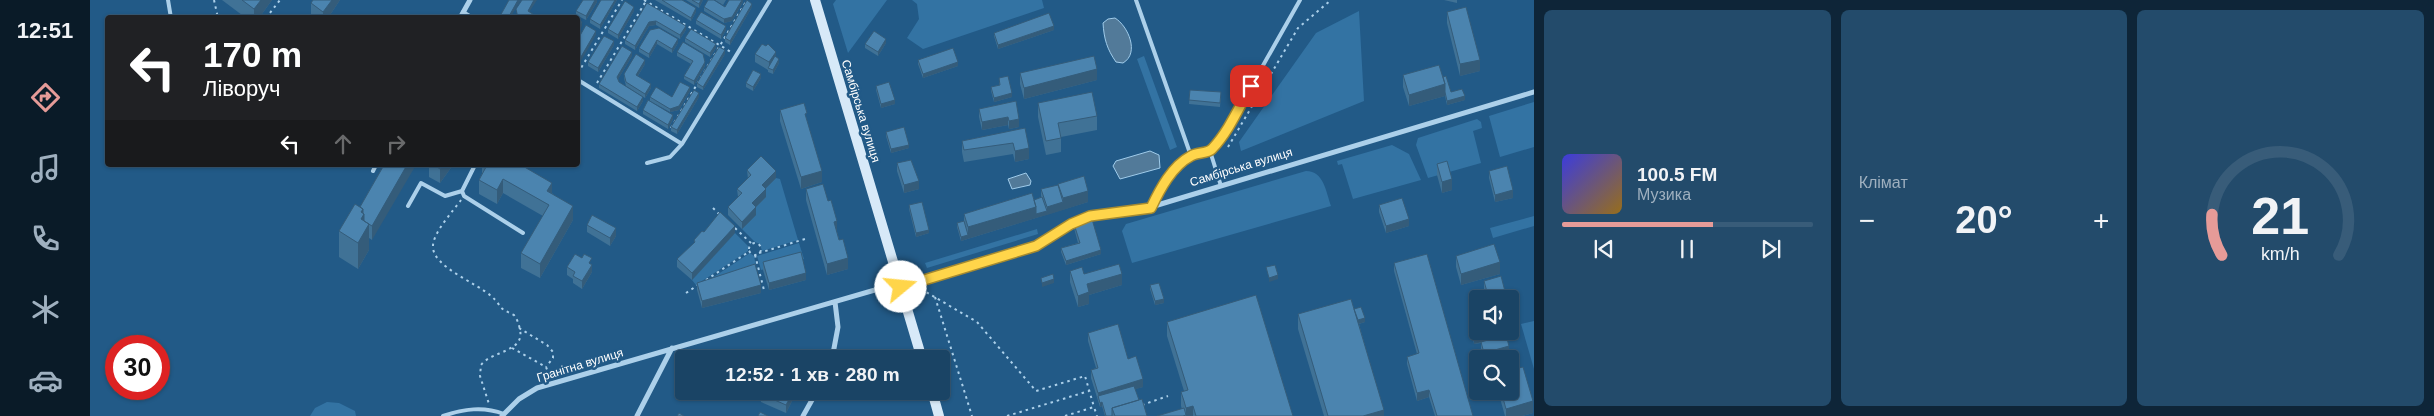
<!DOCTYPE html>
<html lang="uk">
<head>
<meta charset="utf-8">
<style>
  :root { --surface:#1a4465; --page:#234b6b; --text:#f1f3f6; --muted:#9fb0bf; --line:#385c79; --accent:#e69b98 }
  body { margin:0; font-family:Helvetica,sans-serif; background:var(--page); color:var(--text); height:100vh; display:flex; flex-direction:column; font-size:19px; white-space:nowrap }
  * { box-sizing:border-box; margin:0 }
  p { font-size:16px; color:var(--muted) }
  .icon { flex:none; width:28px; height:28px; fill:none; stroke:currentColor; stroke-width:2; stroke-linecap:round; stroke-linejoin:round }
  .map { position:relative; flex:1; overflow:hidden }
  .side { display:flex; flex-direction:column; gap:10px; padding:10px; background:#0e2538; width:900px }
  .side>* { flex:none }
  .guide { position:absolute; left:15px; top:15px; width:475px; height:152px; border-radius:5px; box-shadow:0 1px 4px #0004,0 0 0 1px var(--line); background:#202124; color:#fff; overflow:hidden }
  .tools { position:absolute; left:1379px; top:290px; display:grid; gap:10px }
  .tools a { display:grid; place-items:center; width:50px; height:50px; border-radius:5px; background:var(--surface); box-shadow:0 1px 4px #0004,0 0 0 1px var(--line); font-size:25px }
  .speed { position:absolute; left:15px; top:335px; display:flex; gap:10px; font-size:25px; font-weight:700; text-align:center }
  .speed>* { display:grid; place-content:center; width:65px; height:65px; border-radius:50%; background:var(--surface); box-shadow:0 1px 4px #0004,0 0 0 1px var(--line); line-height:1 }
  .speed .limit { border:8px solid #d22; background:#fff; color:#111 }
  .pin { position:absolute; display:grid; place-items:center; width:42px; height:42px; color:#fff; margin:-21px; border-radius:10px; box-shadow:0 2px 8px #0006 }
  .me { position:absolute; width:55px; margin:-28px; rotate:73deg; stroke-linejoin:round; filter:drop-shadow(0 0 4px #0008) }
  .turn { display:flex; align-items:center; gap:18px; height:105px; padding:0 15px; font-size:22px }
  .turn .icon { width:65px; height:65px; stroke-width:2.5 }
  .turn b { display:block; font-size:35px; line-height:42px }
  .lanes { display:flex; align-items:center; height:48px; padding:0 15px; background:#0003; justify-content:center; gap:25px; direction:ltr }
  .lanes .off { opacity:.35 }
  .big { font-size:38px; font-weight:600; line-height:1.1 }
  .side .card { flex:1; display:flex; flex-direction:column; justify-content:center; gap:8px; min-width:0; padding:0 18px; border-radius:8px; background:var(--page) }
  .side .dial { align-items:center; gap:0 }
  .dial svg { height:130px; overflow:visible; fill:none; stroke:var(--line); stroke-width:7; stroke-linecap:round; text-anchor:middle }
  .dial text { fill:var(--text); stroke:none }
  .song { display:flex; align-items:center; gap:15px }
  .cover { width:60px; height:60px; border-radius:8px; background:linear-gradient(135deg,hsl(240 70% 55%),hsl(40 70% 35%)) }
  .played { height:5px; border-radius:2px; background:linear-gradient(90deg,var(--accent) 60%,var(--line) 60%) }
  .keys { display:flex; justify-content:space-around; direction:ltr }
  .heat { display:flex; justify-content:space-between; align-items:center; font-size:28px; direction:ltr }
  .side .tiles { flex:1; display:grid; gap:10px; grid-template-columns:repeat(3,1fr) }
  .trip { position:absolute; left:585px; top:350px; width:275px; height:50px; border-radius:5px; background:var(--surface); box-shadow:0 1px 4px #0004,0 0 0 1px var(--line); font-weight:600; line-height:50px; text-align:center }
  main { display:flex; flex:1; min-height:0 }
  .tabs { display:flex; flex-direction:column; width:90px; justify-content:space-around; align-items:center; background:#0a1b28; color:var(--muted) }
  .tabs .icon { width:35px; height:35px }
  .tabs .current { color:var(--accent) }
  .tabs b { font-size:22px; color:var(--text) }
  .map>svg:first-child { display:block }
  .green { fill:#3373a3 }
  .water { fill:#527a99; stroke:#a0cceb }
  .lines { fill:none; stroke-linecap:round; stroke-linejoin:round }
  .path { stroke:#acd0ea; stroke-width:2; stroke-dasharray:2.5 4; stroke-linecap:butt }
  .lane { stroke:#acd0ea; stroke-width:4 }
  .street { stroke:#acd0ea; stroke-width:5 }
  .secondary { stroke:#d7e9f8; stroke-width:10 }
  .wall { fill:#407296 }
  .shaded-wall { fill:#345c7a }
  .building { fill:#4b84af; stroke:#345c7a }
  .route-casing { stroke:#a68a30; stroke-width:12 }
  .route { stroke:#ffd54a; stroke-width:9 }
  .labels { text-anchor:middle; stroke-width:5; stroke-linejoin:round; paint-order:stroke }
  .street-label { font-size:12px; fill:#fff; stroke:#225a87 }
</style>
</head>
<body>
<main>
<nav class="tabs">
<b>12:51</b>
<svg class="icon current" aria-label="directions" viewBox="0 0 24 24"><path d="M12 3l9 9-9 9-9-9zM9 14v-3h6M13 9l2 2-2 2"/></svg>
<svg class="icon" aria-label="music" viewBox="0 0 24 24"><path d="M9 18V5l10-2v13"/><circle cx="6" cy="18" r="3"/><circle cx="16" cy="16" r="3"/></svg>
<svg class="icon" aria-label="phone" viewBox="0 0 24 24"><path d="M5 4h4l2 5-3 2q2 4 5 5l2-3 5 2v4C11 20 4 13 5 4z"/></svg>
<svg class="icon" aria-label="climate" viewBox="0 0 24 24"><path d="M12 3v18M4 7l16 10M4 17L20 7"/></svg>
<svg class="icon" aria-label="car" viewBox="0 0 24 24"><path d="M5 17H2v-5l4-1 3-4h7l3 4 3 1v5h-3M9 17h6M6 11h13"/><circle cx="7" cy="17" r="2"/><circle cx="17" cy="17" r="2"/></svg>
</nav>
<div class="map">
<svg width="1444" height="416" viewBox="0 0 1444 416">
  <rect width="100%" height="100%" fill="#225a87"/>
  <path class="green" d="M746,0h51l-39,53 -15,-49z
    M822,0h130l2,8 -121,41 -16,-11 12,-19 -2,-15z
    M1269,11l5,90 -123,50 -2,-9 77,-109z
    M1054,56l33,91 -7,3 -33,-91z
    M1444,102v45l-34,10 -11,-41z
    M1387,119l4,3 1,6 -9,3 8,32 -53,15 -12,-33 2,-7z
    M1302,145l17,9 12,26 -68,19 -11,-35 -4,1 -1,-4z
    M1216,171c18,0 20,21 25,35l-199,57 -10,-32 4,-7z
    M686,178l4,1 18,61 -36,11 -2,-7 -5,-2 -13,-13 14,-14 -4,-4 10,-19z
    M1444,216v10l-41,12 -3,-10z
    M947,229l1,5 -111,34 -2,-5z
    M645,233l13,13v5l-52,34 -4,-5z
    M709,243l5,16 -43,11 -4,-14z
    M660,253l4,3 3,15 -60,19v-2z
    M1444,321v48l-13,-45z
    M237,402l12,1 16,8 1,5h-46l5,-8z"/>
  <path class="water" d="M1025,18c13,8 25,35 8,45l-7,-1c-9,-13 -12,-23 -13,-39l5,-4z
    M1060,151l9,4 1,13 -40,11 -7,-13 3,-5z
    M936,173l5,8 -1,4 -18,4 -4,-10z"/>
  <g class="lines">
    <path class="path" d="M124,0l4,18
      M554,0l87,52
      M176,18l14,-18
      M488,73l44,-73
      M507,83l49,-82
      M581,128l76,-128
      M1138,147l70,-119 33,-28
      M371,200c-8,11 -29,34 -28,47 0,20 44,36 58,49 13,11 3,10 23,19 3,4 5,9 6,15 5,22 -29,21 -39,35l-1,11 9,28
      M623,208l7,7
      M645,228l17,16
      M659 249a6 6 0 1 1 12 0a6 6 0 1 1-12 0Z
      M669,253l46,-14
      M665,255l9,35
      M616,280l44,-29
      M831,289l56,33 59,69 49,-15 9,31
      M596,293l12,-8
      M845,297l37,119
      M429,328l28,17 6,7v6l-7,9
      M422,348l34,19 4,10
      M1052,405l26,-9
      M917,416l82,-25
      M975,416l29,-9 3,9"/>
    <path class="lane" d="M78,0l3,18
      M1046,0l55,156 -29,30 -11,21
      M373,12l10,6
      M488,80l104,64 88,-144
      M1120,151l11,35
      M1101,156l19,-5 12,-13 78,-138
      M557,163l23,-6 12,-13
      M385,165l-13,26 2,5 59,37
      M283,171l3,-6
      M318,206l13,-23 24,13 17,-5
      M353,416c21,-7 40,-10 61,-2"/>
    <path class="street" d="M370,18l10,-18
      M811,287l135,-41 35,-22 19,-7 61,-10 383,-115
      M742,359l6,-32 -3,-25
      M412,416l17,-17 18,-11 362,-105
      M547,416l35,-68
      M713,416l14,-25"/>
    <path class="secondary" d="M725,0l107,359
      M842,391l7,25"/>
  </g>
  <path class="wall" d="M132,0h50l-13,18h-13z
    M250,0l-12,18h-13l-4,-3v-12z
    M507,0v2l-11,18 -10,-5v-4z
    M511,0h16l-17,29 -10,-6v-4z
    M565,0h27l14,12 -5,9z
    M596,0h17l-4,8z
    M625,0h11l-3,5z
    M653,0v2l-11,19 -8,2 -20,-12v-4h21z
    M1354,0h13v3z
    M557,3l39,27 -6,9 -24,-14 -7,1 -14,24 -10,-6v-4z
    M662,7l-22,38 -5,-3v-4z
    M544,11l-16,28 -10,-6v-4z
    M1357,12l33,59 -20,5 -13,-53z
    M606,20l30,10 -5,9 -25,-15z
    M560,30l28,13 -6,10 -15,-9 -8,14 -10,-6v-4z
    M964,30l-56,19 -4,-13v-3z
    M595,38l31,10 -6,9 -25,-15z
    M796,43l-8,13 -13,-8v-4z
    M524,45l-16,27 -10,-6v-4z
    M587,52l28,14 -11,19 -10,-6v-3l7,-12 -14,-8z
    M635,54l-22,36 -6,-3v-4z
    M665,54l21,3 3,6 -6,11 -5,-2v-2l-13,-8z
    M542,56l-14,23 1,3 24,19 -6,10 -38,-23v-4z
    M828,60l40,6 -35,12 -5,-14z
    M555,64l-7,12 13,12 -6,10 -19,-12 -2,-8v-4z
    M930,73l77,7 -73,19 -4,-15z
    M1313,75l40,2 8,15 14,8 -18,5 -2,-9 -36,10 -6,-19z
    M671,78l-8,13 -7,-4v-4z
    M909,78l13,19 -18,5 -3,-11v-4l8,-2z
    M786,86l19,18 -14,4 -5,-18z
    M1100,90l31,2 -1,15 -31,-3z
    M600,91l-11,19 -9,2 -20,-11v-4h22z
    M609,97l-22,37 -6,-3v-4z
    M926,101l3,26 -10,2 -1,-4 -26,5 -3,-13v-8z
    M948,103l59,13v14l-36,7v15l-15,3 -8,-38z
    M553,110l30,9 -5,10 -25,-15z
    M690,110l27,11 15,61 -21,7 -21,-68z
    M935,128l4,31 -14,3 -2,-8 -49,8 -2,-10v-11z
    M796,132l23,16 -18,5 -5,-17z
    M807,163l22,26 -15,4 -7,-22z
    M1347,164l15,26 -10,3 -5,-18z
    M294,165l-12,75 -3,-2v12l-11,19 -19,-12v-26l21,-24z
    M337,165h26l-13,18 -11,-6v-11z
    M392,165l70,28 21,27 -33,58 -19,-10v-15l22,-37 -40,-23 -6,11 -18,-10v-14l3,-6z
    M657,170l29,8 -10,10v9l-10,10v8l-14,14 -14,-14v-8l10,-10 -1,-8 11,-10z
    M1399,171l24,27 -18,4 -6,-24z
    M968,184l30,18 -127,39 -4,-14v-4l7,-2v-7l70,-14 7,-3v-8l17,-1z
    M716,189l31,43 11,37 -21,6 -21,-75z
    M819,205l20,28 -13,4 -7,-28z
    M1289,205l30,21 -23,7 -7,-21z
    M984,224l27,30 -35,11 -5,-13v-4l17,-5 -4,-15z
    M497,225l29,11 -6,10 -23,-14z
    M614,232l31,1 -43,47 -15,-13v-8l17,-16v-3z
    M1366,256l44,18 -39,11 -5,-18z
    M673,262l43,18 -37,10 -6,-20z
    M1304,263l79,153h-38l-6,-19 -12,4 -10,-37v-7l10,-3 -23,-83z
    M502,264v8l-10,17 -9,-6v-4l-6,-4v-8z
    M980,271l14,3 38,11 -33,10v9l-11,3 -8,-25z
    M1394,281l23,18h-21l-2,-7z
    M607,283l64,10 -59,15 -5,-18z
    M1060,285l14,18 -9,2 -5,-16z
    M1264,309l11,13 -6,2 25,92h-60l-26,-87v-15z
    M1381,318l36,13 -1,6 3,17 -19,5h-7l-2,-9v-7l-7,1 -3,-15z
    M1077,322l126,94h-136l25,-7 -1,-3v-14l3,-1 -17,-55z
    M998,333l40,26 15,28 -8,2 4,11 8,16h-42l-3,-10 -2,1 -9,-29v-8l5,-2 -8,-27z
    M670,391h27l5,10 -6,12 -25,-11z
    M1408,391h12l23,22 -11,3h-17z"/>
  <path class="shaded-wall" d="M171,0h11l-13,18h-5v-9z
    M242,0h8l-12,18h-5v-6z
    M428,0h3l-11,18h-2z
    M444,0h3l-9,14v-3z
    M505,0h2v2l-11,18v-4z
    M525,0h2l-17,29v-4z
    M611,0h2l-4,8v-4z
    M652,0h1v2l-11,19 -8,2v-4z
    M662,4v3l-22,38v-4z
    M544,7v4l-16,28v-4z
    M606,8v4l-5,9v-3z
    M566,21v4l-7,1 -14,24v-4l14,-24z
    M492,22v4l-4,8v-4z
    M596,26v4l-6,9v-4z
    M636,26v4l-5,9v-4z
    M964,26v4l-56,19v-4z
    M506,31v4l-18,31v-4z
    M588,39v4l-6,10v-4z
    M796,39v4l-8,13v-4z
    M567,40v4l-8,14v-4z
    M524,41v4l-16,27v-4z
    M626,44v4l-6,9v-4z
    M635,50v4l-22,36v-3z
    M542,52v4l-15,25v-4z
    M686,52v7l-7,10v-7z
    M689,59v4l-6,11v-4z
    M555,60v4l-9,15v-4z
    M1390,60v11l-20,5v-12z
    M615,62v4l-11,19v-4z
    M868,62v4l-35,12v-4z
    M1007,69v11l-73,19v-11z
    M671,74v4l-8,13v-4z
    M561,84v4l-6,10v-4z
    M1355,84v12l-36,10v-11z
    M600,87v4l-11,19 -9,2v-3z
    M609,93v4l-22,37v-4z
    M922,93v4l-18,5v-4z
    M1375,96v4l-18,5v-4z
    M553,97v4l-6,10v-4z
    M805,100v4l-14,4v-4z
    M583,115v4l-5,10v-4z
    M918,117v8l-26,5v-8z
    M929,119v8l-10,2v-8z
    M819,145v3l-18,5v-4z
    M939,148v11l-14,3v-11z
    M317,165h9l-44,75v-14z
    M353,165h10l-13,18v-14z
    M686,171v7l-14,14v-7z
    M732,171v11l-21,7v-12z
    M413,179v14l-6,11v-14z
    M1362,179v11l-10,3v-11z
    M829,181v8l-15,4v-8z
    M462,183v14l-5,8v-14z
    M676,189v8l-14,14v-8z
    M1423,190v8l-18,4v-7z
    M998,191v11l-25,8v-12z
    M973,202v8l-16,5v-8z
    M483,206v14l-33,58v-14z
    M666,207v8l-14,14v-7z
    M946,207v11l-75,23v-4l7,-2v-8z
    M273,209l6,15v26l-11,19v-26l3,-31z
    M957,211v4l-11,3v-4z
    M1319,219v7l-23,7v-7z
    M747,221v11l-3,1v-11z
    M645,226v7l-43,47v-7z
    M526,228v8l-6,10v-8z
    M839,230v3l-13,4v-4z
    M1011,250v4l-35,11v-4z
    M758,258v11l-21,6v-11z
    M1410,262v12l-39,11v-11z
    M502,265v7l-10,17v-8z
    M716,273v7l-37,10v-7z
    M1032,274v11l-33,10v9l-11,3v-11l9,-12z
    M1188,275v4l-9,3v-4z
    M964,279v4l-12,4v-4z
    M671,285v8l-59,15v-7z
    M1074,299v4l-9,2v-4z
    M1275,318v4l-10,3v-4z
    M1391,331h26v5l-33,8v-11z
    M1419,346v8l-19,5h-6v-6z
    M1053,379v8l-44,13 -1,-7z
    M1339,390v7l-12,4v-8z
    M702,394v7l-6,12v-8z
    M1443,401v12l-11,3h-16v-7z
    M1012,402v4l-2,1v-4z
    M1103,406v10h-7v-8z
    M1294,410v6h-21z"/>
  <path class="building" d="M152,0h19l-7,9z
    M223,0h19l-9,12 -12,-9z
    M419,0h9l-10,18h-9z
    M432,0h12l-6,11 11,7h-21l-2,-9z
    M493,0h12l-9,16 -10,-5z
    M511,0h14l-15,25 -10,-6z
    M572,0h20l14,8 -5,10z
    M602,0h9l-2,4z
    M618,0h6l11,7 4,-7h13l-10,17 -8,2 -20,-12z
    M657,0l5,4 -22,37 -5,-3z
    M535,1l9,6 -16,28 -10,-6z
    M557,3l39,23 -6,9 -24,-14 -7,1 -14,24 -10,-6z
    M1376,7l14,53 -20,4 -13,-52z
    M611,12l25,14 -5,9 -25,-15z
    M959,13l5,13 -56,19 -4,-12z
    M488,20l4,2 -4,8z
    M496,25l10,6 -18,31v-23z
    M569,28l19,11 -6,10 -15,-9 -8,14 -10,-6 11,-18z
    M601,29l25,15 -6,9 -25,-15z
    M784,31l12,8 -8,13 -13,-8z
    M514,36l10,5 -16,27 -10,-6z
    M593,42l20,12 2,8 -11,19 -10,-5 9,-15 -16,-9z
    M672,44l4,2 2,-2 8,8 -7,10 -14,-8z
    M532,46l10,6 -15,25 2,5 24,15 -6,10 -38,-23z
    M629,47l6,3 -22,37 -6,-4z
    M863,48l5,14 -35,12 -5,-14z
    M546,54l9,6 -9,15 15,9 -6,10 -19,-12 -2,-8z
    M685,56l4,3 -6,11 -5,-2z
    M1004,56l3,13 -73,19 -4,-15z
    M1349,65l6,19 -36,11 -6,-20z
    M663,70l8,4 -8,13 -7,-4z
    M918,76l4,17 -18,5 -3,-11 9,-2 -1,-7z
    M1356,76l5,16 11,-3 3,7 -18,5 -2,-9v-8l-2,-7z
    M590,82l10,5 -11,19 -9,3 -20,-12 6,-10 16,10z
    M799,82l6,18 -14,4 -5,-18z
    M604,90l5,3 -22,37 -6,-3z
    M1100,90l31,2 -1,11 -31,-3z
    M1002,92l5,24 -39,7 3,15 -15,3 -8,-38z
    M558,100l25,15 -5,10 -25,-15z
    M926,101l3,18 -10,2 -1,-4 -26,5 -3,-13z
    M714,103l3,10 -2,1 17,57 -21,6 -21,-67z
    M814,127l5,18 -18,4 -5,-17z
    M935,128l4,20 -14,3 -2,-8 -49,7 -2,-9z
    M671,156l15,15 -14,14 4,4 -14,14 4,4 -14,15 -14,-15 14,-14 -5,-4 14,-14 -4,-5z
    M821,160l8,21 -15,4 -7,-22z
    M1357,161l5,18 -10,3 -5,-18z
    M294,165h23l-35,61 -8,-5v-7l-1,-1v-4l-3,-2z
    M344,165h9l-3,4z
    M392,165h39l31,18 -5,8 26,15 -33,58 -19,-11 28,-48 -46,-26 -6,11 -18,-10 7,-13z
    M1417,166l6,24 -18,5 -6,-24z
    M994,176l4,15 -25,7 -5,-14z
    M733,184l5,17 3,-1 6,21 -3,1 5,18 4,-1 5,19 -21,6 -21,-75z
    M968,185l5,17 -16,5 -6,-18z
    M942,193l4,14 -68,20 -4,-13z
    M952,197l5,14 -11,3v-7l-2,-7z
    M1312,198l7,21 -23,7 -7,-21z
    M832,202l7,28 -13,3 -7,-28z
    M265,204l8,5 -2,3 3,2 -3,5 8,5 -11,19 -19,-12z
    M630,212l15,14 -43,47 -15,-14 18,-17 -1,-2 8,-9 2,1z
    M502,215l24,13 -6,10 -23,-13z
    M1002,219l9,31 -35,11 -5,-13 19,-5 -6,-19z
    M874,221l4,14 -7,2 -4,-14z
    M1404,244l6,18 -39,12 -5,-18z
    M711,252l5,21 -37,10 -6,-21z
    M485,254l7,4 2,-4 8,4 -3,5 3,2 -10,16 -9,-5 2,-4 -8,-5z
    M1337,254l46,162h-36l-8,-26 -12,3 -10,-36 12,-4 -25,-90z
    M665,264l6,21 -59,16 -5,-18z
    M1029,264l3,10 -35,10 2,8 -11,4 -8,-25 12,-4 2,7z
    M1185,265l3,10 -9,3 -3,-11z
    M963,274l1,5 -12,4 -1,-5z
    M1411,276l6,23h-18l-5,-18z
    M1069,283l5,16 -9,2 -5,-16z
    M1166,295l37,121h-97l-3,-10 -7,2 -2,-7 -3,-9 7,-2 -21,-68z
    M1261,299l33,111 -21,6h-35l-30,-102z
    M1271,307l4,11 -7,2 -4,-11z
    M1388,316v15h3l-7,2 -3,-15z
    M1028,324l10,35 8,-3 7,23 -45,14 -7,-23 7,-2 -10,-35z
    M1416,335l3,11 -25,7 -3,-11z
    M1433,367l10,34 -27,8 -5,-18h9v-21z
    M1044,386l5,14 -27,8v8h-6l-4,-14 -2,1 -2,-7z
    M673,391h24l5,3 -6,11 -25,-11z
    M1052,399l5,17h-32l-3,-8z
    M1094,408l2,7 -3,1h-26z
    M670,412l8,4h-10z
    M589,413l5,3h-7z"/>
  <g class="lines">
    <defs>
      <path id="route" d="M811,287l135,-41 35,-22 19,-8 61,-8c9,-19 21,-42 40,-52 6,-4 16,-2 21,-7 17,-18 27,-42 39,-63"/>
    </defs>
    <use href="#route" class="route-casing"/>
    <use href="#route" class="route"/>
  </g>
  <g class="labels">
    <g class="street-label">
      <text transform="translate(771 111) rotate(73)" y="4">Самбірська вулиця</text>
      <text transform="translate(1151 167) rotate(-17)" y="4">Самбірська вулиця</text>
      <text transform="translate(490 365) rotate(-17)" y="4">Гранітна вулиця</text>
    </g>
  </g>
</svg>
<div class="tools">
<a><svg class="icon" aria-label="sound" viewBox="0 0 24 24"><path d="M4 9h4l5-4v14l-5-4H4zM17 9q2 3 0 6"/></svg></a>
<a><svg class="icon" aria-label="search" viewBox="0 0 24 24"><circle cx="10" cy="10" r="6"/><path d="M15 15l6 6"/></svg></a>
</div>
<div class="speed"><div class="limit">30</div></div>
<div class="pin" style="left:1161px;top:86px;background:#d93025"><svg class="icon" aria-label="arrive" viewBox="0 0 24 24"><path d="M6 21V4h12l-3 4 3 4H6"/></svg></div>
<svg class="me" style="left:811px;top:287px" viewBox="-20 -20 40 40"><circle r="19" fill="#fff"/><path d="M0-13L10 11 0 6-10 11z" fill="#ffd54a"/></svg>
<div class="trip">12:52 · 1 хв · 280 m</div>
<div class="guide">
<div class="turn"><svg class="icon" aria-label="left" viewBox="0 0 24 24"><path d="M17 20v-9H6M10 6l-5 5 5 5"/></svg><div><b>170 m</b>Ліворуч</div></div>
<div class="lanes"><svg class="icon" aria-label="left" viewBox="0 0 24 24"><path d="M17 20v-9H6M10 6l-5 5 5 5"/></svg><svg class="icon off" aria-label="ahead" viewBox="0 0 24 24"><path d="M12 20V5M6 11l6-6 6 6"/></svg><svg class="icon off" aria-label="right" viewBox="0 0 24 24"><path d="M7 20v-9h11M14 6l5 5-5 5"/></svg></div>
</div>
</div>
<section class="side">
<div class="tiles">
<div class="card">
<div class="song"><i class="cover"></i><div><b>100.5 FM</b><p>Музика</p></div></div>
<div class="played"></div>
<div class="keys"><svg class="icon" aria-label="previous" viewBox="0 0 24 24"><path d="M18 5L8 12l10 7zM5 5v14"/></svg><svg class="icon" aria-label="pause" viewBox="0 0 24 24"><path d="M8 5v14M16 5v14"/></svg><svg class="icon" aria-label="next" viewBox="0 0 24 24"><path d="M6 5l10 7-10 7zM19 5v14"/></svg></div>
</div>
<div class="card"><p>Клімат</p>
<div class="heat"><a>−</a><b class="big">20°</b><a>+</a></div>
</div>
<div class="card dial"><svg viewBox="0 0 100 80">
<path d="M14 69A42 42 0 1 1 86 69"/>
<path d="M14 69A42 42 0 0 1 8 44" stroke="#e69b98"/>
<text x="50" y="56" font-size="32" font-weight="700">21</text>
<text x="50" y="72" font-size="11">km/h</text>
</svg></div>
</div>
</section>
</main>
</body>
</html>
